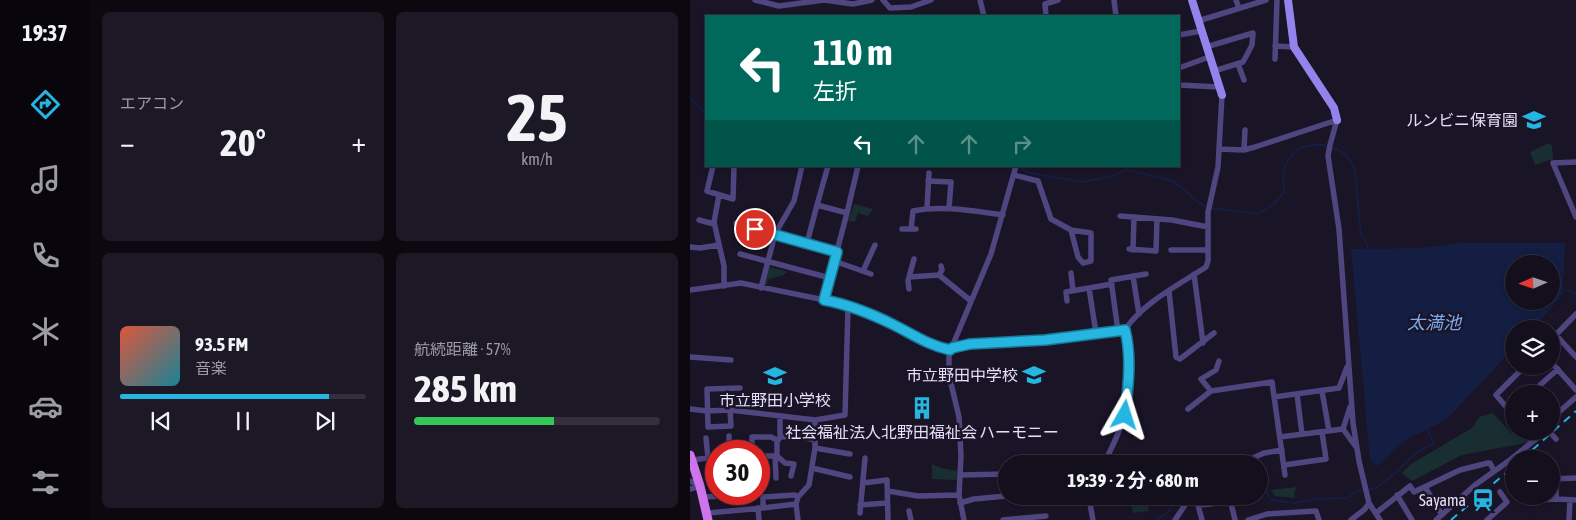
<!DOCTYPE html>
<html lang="ja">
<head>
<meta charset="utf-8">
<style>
  :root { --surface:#140f1d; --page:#1d1826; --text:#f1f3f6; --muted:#9d9ca4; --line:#332f3b; --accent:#25b5e0 }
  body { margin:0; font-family:"Asap Condensed","Noto Sans JP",sans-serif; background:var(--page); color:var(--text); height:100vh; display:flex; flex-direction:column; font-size:19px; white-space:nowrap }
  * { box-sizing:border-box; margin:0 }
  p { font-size:16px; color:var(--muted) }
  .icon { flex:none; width:28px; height:28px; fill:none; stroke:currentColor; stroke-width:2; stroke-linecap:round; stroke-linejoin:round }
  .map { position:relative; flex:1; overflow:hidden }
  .side { display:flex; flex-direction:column; gap:12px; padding:12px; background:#0b0810; width:600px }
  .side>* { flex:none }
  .top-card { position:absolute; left:15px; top:15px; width:475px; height:152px; border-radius:0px; box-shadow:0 2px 8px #0003,0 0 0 1px var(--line); background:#00695c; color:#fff; overflow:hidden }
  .needle { width:32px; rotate:267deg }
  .tools { position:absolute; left:815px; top:255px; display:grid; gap:10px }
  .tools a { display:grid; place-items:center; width:55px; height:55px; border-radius:50%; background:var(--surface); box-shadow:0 2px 8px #0003,0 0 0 1px var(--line); font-size:25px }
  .speed { position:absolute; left:15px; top:440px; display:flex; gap:10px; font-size:25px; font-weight:700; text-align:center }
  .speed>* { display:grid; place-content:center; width:65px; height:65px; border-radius:50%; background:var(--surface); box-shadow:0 2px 8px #0003,0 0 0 1px var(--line); line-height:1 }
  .speed .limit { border:8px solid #d22; background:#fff; color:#111 }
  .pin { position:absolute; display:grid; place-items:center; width:42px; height:42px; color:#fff; margin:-21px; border:2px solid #fff; border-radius:50%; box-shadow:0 1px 5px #0007 }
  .me { position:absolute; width:55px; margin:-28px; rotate:6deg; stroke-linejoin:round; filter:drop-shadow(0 0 4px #0008) }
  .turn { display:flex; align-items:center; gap:18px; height:105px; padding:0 25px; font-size:22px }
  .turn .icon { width:65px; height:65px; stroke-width:2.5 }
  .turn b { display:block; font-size:35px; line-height:42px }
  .lanes { display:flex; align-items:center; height:48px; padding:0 25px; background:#0003; justify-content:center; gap:25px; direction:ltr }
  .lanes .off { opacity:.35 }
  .big { font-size:38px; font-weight:700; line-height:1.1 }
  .side .widget { flex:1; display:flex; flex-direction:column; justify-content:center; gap:8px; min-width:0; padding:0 18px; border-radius:8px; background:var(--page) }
  .side .dial { align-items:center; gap:0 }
  .dial b { font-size:65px; line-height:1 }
  .song { display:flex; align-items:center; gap:15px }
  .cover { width:60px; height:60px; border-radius:8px; background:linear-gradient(135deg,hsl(10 70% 55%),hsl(190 70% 35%)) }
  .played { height:5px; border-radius:2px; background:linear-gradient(90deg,var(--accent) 85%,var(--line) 85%) }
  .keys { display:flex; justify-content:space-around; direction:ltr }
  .heat { display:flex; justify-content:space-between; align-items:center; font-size:28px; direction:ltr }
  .charge { height:8px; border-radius:4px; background:linear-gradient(90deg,#34c759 57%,var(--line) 0) }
  .side .tiles { flex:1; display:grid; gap:12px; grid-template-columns:repeat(2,1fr) }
  .trip { position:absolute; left:308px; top:455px; width:270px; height:50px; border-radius:25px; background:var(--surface); box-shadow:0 2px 8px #0003,0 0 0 1px var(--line); font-weight:700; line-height:50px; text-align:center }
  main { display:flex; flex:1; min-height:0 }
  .tabs { display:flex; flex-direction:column; width:90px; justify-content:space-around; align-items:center; background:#08060c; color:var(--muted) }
  .tabs .icon { width:35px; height:35px }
  .tabs .selected { color:var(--accent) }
  .tabs b { font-size:22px; color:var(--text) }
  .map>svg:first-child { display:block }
  .green { fill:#182e31 }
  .water { fill:#131e42; fill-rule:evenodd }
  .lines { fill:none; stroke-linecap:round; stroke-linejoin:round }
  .stream { stroke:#131e42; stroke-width:2 }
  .street { stroke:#4f4680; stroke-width:5.5 }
  .secondary { stroke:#9383ed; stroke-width:8 }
  .primary { stroke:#cf75eb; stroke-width:9 }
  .rail { stroke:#25b5e0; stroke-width:2; stroke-dasharray:8 6; stroke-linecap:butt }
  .route-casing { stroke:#187692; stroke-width:12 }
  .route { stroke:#25b5e0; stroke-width:9 }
  .labels { text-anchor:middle; stroke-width:5; stroke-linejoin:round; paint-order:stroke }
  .poi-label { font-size:16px; fill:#e6dffa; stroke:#1a1427; text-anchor:end }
  .water-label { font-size:18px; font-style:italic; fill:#7ba9ec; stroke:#1a1427 }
</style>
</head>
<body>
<main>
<nav class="tabs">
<b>19:37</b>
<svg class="icon selected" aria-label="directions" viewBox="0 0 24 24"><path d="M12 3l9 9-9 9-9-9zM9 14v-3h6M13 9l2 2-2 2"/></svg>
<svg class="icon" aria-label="music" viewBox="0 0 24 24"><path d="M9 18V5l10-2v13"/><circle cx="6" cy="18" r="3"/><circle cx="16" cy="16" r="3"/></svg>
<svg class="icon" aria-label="phone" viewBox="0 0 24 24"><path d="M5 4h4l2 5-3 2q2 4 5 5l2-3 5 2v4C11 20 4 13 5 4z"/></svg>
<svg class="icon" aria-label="climate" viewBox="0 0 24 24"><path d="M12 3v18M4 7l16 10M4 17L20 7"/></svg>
<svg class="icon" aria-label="car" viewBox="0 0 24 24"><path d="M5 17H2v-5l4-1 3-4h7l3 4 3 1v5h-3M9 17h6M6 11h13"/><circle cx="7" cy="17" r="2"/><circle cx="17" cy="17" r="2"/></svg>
<svg class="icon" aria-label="filters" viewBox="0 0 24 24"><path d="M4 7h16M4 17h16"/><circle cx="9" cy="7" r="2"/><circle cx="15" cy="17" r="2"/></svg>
</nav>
<section class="side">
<div class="tiles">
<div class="widget"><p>エアコン</p>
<div class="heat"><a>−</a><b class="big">20°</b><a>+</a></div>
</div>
<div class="widget dial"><b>25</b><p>km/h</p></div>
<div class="widget">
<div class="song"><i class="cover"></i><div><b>93.5 FM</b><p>音楽</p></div></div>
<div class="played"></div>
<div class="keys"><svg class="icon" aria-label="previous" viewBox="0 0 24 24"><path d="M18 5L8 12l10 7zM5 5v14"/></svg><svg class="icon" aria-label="pause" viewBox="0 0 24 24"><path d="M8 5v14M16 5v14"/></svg><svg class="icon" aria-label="next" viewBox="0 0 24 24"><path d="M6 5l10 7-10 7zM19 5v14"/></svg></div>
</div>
<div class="widget"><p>航続距離 · 57%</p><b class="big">285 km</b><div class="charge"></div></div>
</div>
</section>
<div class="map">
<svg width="886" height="520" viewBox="0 0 886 520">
  <rect width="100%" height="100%" fill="#1a1427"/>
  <path class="green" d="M859,143l3,3 1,13 -18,6 -5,-13z
    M164,204l19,5 -5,7 -10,-3 -3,9 -7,-1z
    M80,267l18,5 -5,3 -14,4 -3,7 -3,-1 5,-17z
    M803,413l18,20 31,-2 -10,11 -70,13 -50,26 -10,-8 9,-9 61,-36 7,-11z
    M242,464l9,4 16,3v8l-2,1 -23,-1z
    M607,487l-3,6 1,5 -20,-2 -4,-6z
    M436,496h21l2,15 -16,2 -2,-10z"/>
  <path class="water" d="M770,243h105l-2,52 -31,34h-18v19l-67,71 -40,20 -30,27 -7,-6 -19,-211 71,-1zM824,264h37v37h-37z"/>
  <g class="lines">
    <path class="stream" d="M0,98l16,15
      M330,166l6,6 14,3 44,7 29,-6 13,-6 6,1 34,8 9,4 13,10 8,8 12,7 50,6 16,-10 10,-12c-4,-30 10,-53 43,-46 9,2 19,7 25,17 5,9 7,58 9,72l4,5 4,10
      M874,289l12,5
      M569,492l7,-1 5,9 24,3 22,-4 31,-1 7,-6 21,-4 22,-17 16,-17 20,-11 -7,-14
      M519,496l2,4 19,-4
      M466,520l11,-7 12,-17"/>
    <path class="street" d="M65,0l24,6 45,-6 29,4 19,-4
      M193,0l7,8 21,-1 20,-7
      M290,0l4,16
      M424,0l2,16
      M546,0l3,8
      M356,16l-1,-12 13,-4
      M508,21l68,-21
      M489,35l22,-4
      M585,46l19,1
      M516,47l47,-14 -1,12 -9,17 -29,9
      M585,59l2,-59
      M548,64l6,16
      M489,68l30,-11
      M489,85l40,2
      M530,149l24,1 11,-3 82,-27 -7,25 -2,11 11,73 14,194 6,38 10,42 -4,6 -14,11
      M554,150l1,-20
      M886,162l-23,1 23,54
      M23,166l-6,25 26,8 1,-33
      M324,175l24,6 13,38 20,11 20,3v28l-8,2 -5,-6 -7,-27
      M238,181l23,1 -2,26
      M29,195l-5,27 10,44v20
      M127,205l11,-39
      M237,208l2,-35
      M157,213l11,-47
      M430,216l52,4 36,7
      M9,220l15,4
      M46,223l101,29
      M212,229h14
      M221,229l2,-18c29,-6 60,0 90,4
      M117,243l10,-38 30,8 -23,87
      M0,247l10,1 19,-3
      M439,249l27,2 1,-32
      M443,250l1,-33
      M481,250h37
      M50,254l90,24
      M144,261l37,13
      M173,271l12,-26
      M381,273l2,18
      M504,274l9,69
      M249,275l32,26
      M443,276l6,38
      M219,277l30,-2 3,-5 -1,-4
      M71,288l14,-54 19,-33 8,-35
      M399,288l7,45
      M219,289l-1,-8 6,-22
      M0,290l51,-7 93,19 58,22 41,22 18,4
      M479,291l7,66 4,2 34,-26
      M377,301l-1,-9 46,-8
      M428,331l-7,-51 35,-6
      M866,335l20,22
      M861,340l25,-26
      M262,348l18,-4 75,-4 80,-10c16,-26 55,-46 81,-63l2,-6v-49l10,-45 4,-72
      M0,357l41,3
      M529,361l-3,9 -15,9 10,12 61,-9 13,93
      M861,362l25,28
      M632,391l7,40
      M607,394l5,40
      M840,394l28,-25
      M584,397l65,-9 8,-21
      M0,409l17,2 23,-1 85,10v20
      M498,409l23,-18
      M40,410l1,16 -23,1 -1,-38 33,-1
      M824,416l-18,-21 29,-29
      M861,419l25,-22
      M125,420l30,-5 3,-108
      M653,429l7,-22
      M859,431l7,8
      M39,436v15
      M90,437v-20
      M590,437l63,-8 13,18
      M16,438l2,20
      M125,448l35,6
      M62,451v-14h19l6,3
      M69,456h18v-14l3,-5 19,-1 16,4v8l-6,37 -11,12 -2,7 2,16
      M69,456v19
      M85,456l1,22
      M87,456l8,7 9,1 -3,12
      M2,460l24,-3
      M414,464c7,-16 16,-31 20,-48 6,-20 6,-65 1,-86
      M564,464l-1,-6 11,-5 18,-3
      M594,465l42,-6 -4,-27
      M122,468l38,9
      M313,473l1,23
      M270,475l46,-1
      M861,479l25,-1
      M866,479v20
      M0,481l10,5
      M173,483l24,-3 1,40
      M735,487l17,28
      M0,489l10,-3
      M198,491l30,5 41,-1
      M707,495l15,25
      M317,496l9,2 14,-2
      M401,496l-1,8 3,16
      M13,497l22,-1
      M834,501l32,-2 20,1
      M270,503l14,-4 32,-3
      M679,503l11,17
      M170,505l27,-2
      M68,508l1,12
      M73,508l33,-4
      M219,511l2,9
      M18,513l55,-5v-11l32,-2 3,2
      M170,513l5,-55
      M686,513l34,-27 4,6 46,-22 28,-7h2l4,8
      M274,520l-5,-25 2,-39 -2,-39 -10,-42v-21l42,-100 25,-88
      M313,520l43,-4
      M485,520l16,-24
      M512,520l-4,-15 13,-1 19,-5 5,21
      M558,520l19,-6 49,-3 3,9
      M746,520l39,-35 35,-25 32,-26v-3
      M797,520l20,-18 -7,-10
      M879,520l1,-20"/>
    <path class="secondary" d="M502,0l30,95
      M598,0l6,47 40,61 3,12"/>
    <path class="primary" d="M0,455l10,31 8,34"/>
    <path class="rail" d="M832,459l54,-48
      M761,520l63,-54"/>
  </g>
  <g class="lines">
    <defs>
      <path id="route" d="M65,229l82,23 -13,48c22,4 50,15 70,25 20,10 34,20 56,25l2,-2 18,-4 75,-4 80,-10c7,27 3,58 0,85"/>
    </defs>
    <use href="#route" class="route-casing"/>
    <use href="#route" class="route"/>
  </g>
  <defs>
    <symbol id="school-bare" viewBox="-9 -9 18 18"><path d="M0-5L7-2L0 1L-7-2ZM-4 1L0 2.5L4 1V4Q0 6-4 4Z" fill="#25b5e0" stroke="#1a1427" stroke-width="2.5" paint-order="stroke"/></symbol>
    <symbol id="building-bare" viewBox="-9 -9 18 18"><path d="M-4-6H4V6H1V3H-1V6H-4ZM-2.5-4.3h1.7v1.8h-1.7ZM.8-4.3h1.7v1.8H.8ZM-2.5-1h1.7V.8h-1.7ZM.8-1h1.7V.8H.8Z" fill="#25b5e0" stroke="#1a1427" stroke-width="2.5" paint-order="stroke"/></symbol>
    <symbol id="station-bare" viewBox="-9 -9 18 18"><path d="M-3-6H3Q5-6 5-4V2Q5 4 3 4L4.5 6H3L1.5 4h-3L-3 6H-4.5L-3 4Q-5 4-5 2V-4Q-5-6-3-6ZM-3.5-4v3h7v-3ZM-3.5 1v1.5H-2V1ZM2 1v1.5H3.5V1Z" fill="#25b5e0" stroke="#1a1427" stroke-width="2.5" paint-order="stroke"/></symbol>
  </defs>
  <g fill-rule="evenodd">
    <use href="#school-bare" x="828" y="104" width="32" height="32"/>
    <use href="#school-bare" x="328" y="359" width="32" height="32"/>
    <use href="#school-bare" x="69" y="360" width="32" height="32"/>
    <use href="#building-bare" x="216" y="392" width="32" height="32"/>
    <use href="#station-bare" x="777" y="484" width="32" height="32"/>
  </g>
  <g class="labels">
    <g class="poi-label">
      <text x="828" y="126">ルンビニ保育園</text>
      <text x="328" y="381">市立野田中学校</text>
      <text x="85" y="406" text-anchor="middle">市立野田小学校</text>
      <text x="232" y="438" text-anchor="middle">社会福祉法人北野田福祉会 ハーモニー</text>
      <text x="776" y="506">Sayama</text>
    </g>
    <g class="water-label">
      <text x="744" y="329">太満池</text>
    </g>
  </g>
</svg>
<div class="tools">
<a><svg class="needle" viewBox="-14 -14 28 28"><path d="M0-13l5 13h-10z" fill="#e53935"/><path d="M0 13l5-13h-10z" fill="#9d9ca4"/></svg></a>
<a><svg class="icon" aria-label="layers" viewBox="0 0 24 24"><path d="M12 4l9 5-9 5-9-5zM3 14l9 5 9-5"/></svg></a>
<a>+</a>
<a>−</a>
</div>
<div class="speed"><div class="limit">30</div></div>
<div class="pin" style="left:65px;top:229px;background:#d93025"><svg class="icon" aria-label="arrive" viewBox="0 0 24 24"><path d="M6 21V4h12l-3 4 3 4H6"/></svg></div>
<svg class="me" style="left:435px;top:415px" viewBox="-20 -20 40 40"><path d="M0-17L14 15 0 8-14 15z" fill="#25b5e0" stroke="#fff" stroke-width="4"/></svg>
<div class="trip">19:39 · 2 分 · 680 m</div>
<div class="top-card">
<div class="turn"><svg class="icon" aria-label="left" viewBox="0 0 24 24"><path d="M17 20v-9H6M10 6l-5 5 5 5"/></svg><div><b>110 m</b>左折</div></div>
<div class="lanes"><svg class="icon" aria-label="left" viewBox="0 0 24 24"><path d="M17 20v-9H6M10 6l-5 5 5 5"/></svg><svg class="icon off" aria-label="ahead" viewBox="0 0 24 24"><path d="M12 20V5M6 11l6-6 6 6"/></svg><svg class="icon off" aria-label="ahead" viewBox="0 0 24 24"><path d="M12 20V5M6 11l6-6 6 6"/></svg><svg class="icon off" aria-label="right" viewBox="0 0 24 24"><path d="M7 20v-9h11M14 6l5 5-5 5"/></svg></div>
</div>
</div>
</main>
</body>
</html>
